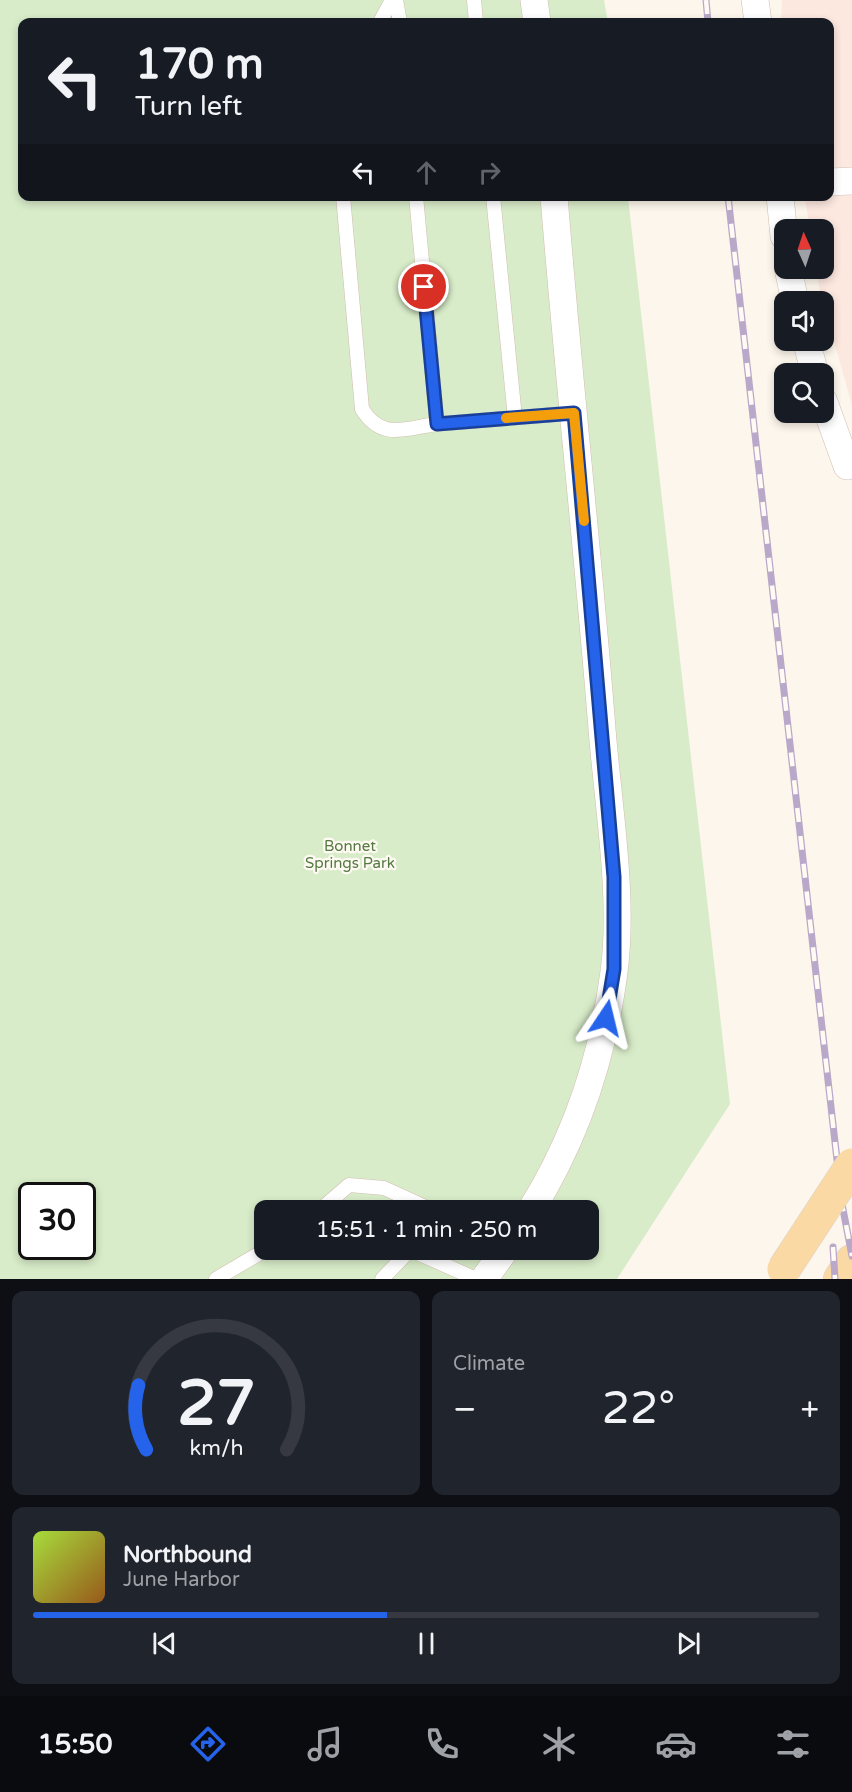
<!DOCTYPE html>
<html lang="en">
<head>
<meta charset="utf-8">
<style>
  :root { --surface:#171b24; --page:#20242c; --text:#f1f3f6; --muted:#9ea1a6; --line:#363941; --accent:#2563eb }
  body { margin:0; font-family:"Varela Round",sans-serif; background:var(--page); color:var(--text); height:100vh; display:flex; flex-direction:column; font-size:22px; white-space:nowrap }
  * { box-sizing:border-box; margin:0 }
  p { font-size:20px; color:var(--muted) }
  .icon { flex:none; width:33px; height:33px; fill:none; stroke:currentColor; stroke-width:2; stroke-linecap:round; stroke-linejoin:round }
  .map { position:relative; height:1279px; overflow:hidden }
  .sheet { display:flex; flex-direction:column; gap:12px; padding:12px; background:#0d0f14; flex:1 }
  .sheet>* { flex:none }
  .hud { position:absolute; left:18px; top:18px; width:816px; height:183px; border-radius:12px; box-shadow:0 3px 9px #0003; background:#171b24; color:var(--text); overflow:hidden }
  .needle { width:39px; rotate:357deg }
  .fabs { position:absolute; left:774px; top:219px; display:grid; gap:12px }
  .fabs a { display:grid; place-items:center; width:60px; height:60px; border-radius:12px; background:var(--surface); box-shadow:0 3px 9px #0003; font-size:30px }
  .speed { position:absolute; left:18px; top:1182px; display:flex; gap:12px; font-size:30px; font-weight:700; text-align:center }
  .speed>* { display:grid; place-content:center; width:78px; height:78px; border-radius:50%; background:var(--surface); box-shadow:0 3px 9px #0003; line-height:1 }
  .speed .limit { border:3px solid #111; border-radius:9px; background:#fff; color:#111 }
  .pin { position:absolute; display:grid; place-items:center; width:51px; height:51px; color:#fff; margin:-26px; border:3px solid #fff; border-radius:50%; box-shadow:0 2px 6px #0007 }
  .me { position:absolute; width:66px; margin:-33px; rotate:10deg; stroke-linejoin:round; filter:drop-shadow(0 0 4px #0008) }
  .turn { display:flex; align-items:center; gap:21px; height:126px; padding:0 18px; font-size:27px }
  .turn .icon { width:78px; height:78px; stroke-width:2.5 }
  .turn b { display:block; font-size:42px; line-height:51px }
  .lanes { display:flex; align-items:center; height:57px; padding:0 18px; background:#0003; justify-content:center; gap:30px; direction:ltr }
  .lanes .off { opacity:.35 }
  .big { font-size:45px; font-weight:600; line-height:1.1 }
  .sheet .widget { flex:1; display:flex; flex-direction:column; justify-content:center; gap:9px; min-width:0; padding:0 21px; border-radius:12px; background:var(--page) }
  .sheet .dial { align-items:center; gap:0 }
  .dial svg { height:156px; overflow:visible; fill:none; stroke:var(--line); stroke-width:7; stroke-linecap:round; text-anchor:middle }
  .dial text { fill:var(--text); stroke:none }
  .song { display:flex; align-items:center; gap:18px }
  .cover { width:72px; height:72px; border-radius:9px; background:linear-gradient(135deg,hsl(80 70% 55%),hsl(30 70% 35%)) }
  .played { height:6px; border-radius:3px; background:linear-gradient(90deg,var(--accent) 45%,var(--line) 45%) }
  .keys { display:flex; justify-content:space-around; direction:ltr }
  .heat { display:flex; justify-content:space-between; align-items:center; font-size:33px; direction:ltr }
  .sheet .tiles { flex:1; display:grid; gap:12px; grid-template-columns:1fr 1fr }
  .widget:last-child { grid-column:span 2 }
  .trip { position:absolute; left:254px; top:1200px; width:345px; height:60px; border-radius:12px; background:var(--surface); box-shadow:0 3px 9px #0003; font-weight:600; line-height:60px; text-align:center }
  .menu { display:flex; height:96px; justify-content:space-around; align-items:center; background:#090b0e; color:var(--muted) }
  .menu .icon { width:42px; height:42px }
  .menu .active { color:var(--accent) }
  .menu b { font-size:27px; color:var(--text) }
  .map>svg:first-child { display:block }
  .commercial { fill:#fde8e0 }
  .green { fill:#d8ecc9; fill-rule:evenodd }
  .lines { fill:none; stroke-linecap:round; stroke-linejoin:round }
  .service-casing { stroke:#d1beb0; stroke-width:15 }
  .minor-casing { stroke:#d1beb0; stroke-width:28 }
  .primary-casing { stroke:#dad1cd; stroke-width:34 }
  .service { stroke:#fff; stroke-width:14 }
  .minor { stroke:#fff; stroke-width:27 }
  .primary { stroke:#fbd9a5; stroke-width:33 }
  .rail-casing { stroke:#b9a8c9; stroke-width:7 }
  .rail { stroke:#fffaf3; stroke-width:4.5; stroke-dasharray:14; stroke-linecap:butt }
  .primary-bridge-casing { stroke:#dad1cd; stroke-width:34; stroke-linecap:butt }
  .primary-bridge { stroke:#fbd9a5; stroke-width:33 }
  .route-casing { stroke:#184099; stroke-width:15 }
  .route { stroke:#2563eb; stroke-width:10 }
  .slow { stroke:#f59e0b; stroke-width:10 }
  .labels { text-anchor:middle; stroke-width:4.5; stroke-linejoin:round; paint-order:stroke }
  .park-label { font-size:15px; fill:#537a41; stroke:#fffaf3 }
</style>
</head>
<body>
<div class="map">
<svg width="852" height="1279" viewBox="0 0 852 1279">
  <rect width="100%" height="100%" fill="#fdf6ec"/>
  <path class="commercial" d="M782,0h70v167l-22,1v-146h-49z
    M852,195v210l-32,-113 -4,-23 8,-1v-38l-14,-1 -5,-31z"/>
  <path class="green" d="M0,0h604l4,22h-586v174l606,1 102,907 -113,175h-617zM32,1196h50v50h-50zM264,1210h324v40h-324z"/>
  <g class="lines">
    <defs>
      <path id="service" d="M396,0l4,22
        M474,0l2,22
        M380,22l12,-22
        M343,196l19,213c20,32 42,19 75,15
        M416,196l21,228 137,-11
        M493,196l22,222
        M320,1210l29,-25 35,3 48,22
        M411,1250l65,29
        M216,1279l49,-29
        M382,1279l28,-29"/>
      <path id="minor" d="M534,0l3,22
        M755,0l3,22
        M830,182l22,-1
        M780,196l4,40
        M788,268l7,34
        M806,340l9,34
        M824,402l23,64
        M531,1210c45,-72 72,-154 83,-238 10,-75 -6,-167 -12,-243 -14,-178 -34,-355 -48,-533
        M484,1279l21,-29"/>
      <path id="primary" d="M840,1279l12,-18"/>
    </defs>
    <use href="#service" class="service-casing"/>
    <use href="#minor" class="minor-casing"/>
    <use href="#primary" class="primary-casing"/>
    <use href="#service" class="service"/>
    <use href="#minor" class="minor"/>
    <use href="#primary" class="primary"/>
    <defs>
      <path id="rail" d="M706,0l2,22
        M728,196l114,1008 10,52
        M833,1247l2,32"/>
    </defs>
    <use href="#rail" class="rail-casing"/>
    <use href="#rail" class="rail"/>
    <defs>
      <path id="primary-bridge" d="M784,1269l68,-104"/>
    </defs>
    <use href="#primary-bridge" class="primary-bridge-casing"/>
    <use href="#primary-bridge" class="primary-bridge"/>
  </g>
  <g class="lines">
    <defs>
      <path id="route" d="M424,287l13,137 137,-11 40,464v92l-8,49"/>
    </defs>
    <use href="#route" class="route-casing"/>
    <use href="#route" class="route"/>
    <path class="slow" d="M506,418l68,-5 10,108"/>
  </g>
  <g class="labels">
    <g class="park-label">
      <text x="350" y="851">Bonnet<tspan x="350" dy="17">Springs Park</tspan></text>
    </g>
  </g>
</svg>
<div class="fabs">
<a><svg class="needle" viewBox="-14 -14 28 28"><path d="M0-13l5 13h-10z" fill="#e53935"/><path d="M0 13l5-13h-10z" fill="#9ea1a6"/></svg></a>
<a><svg class="icon" aria-label="sound" viewBox="0 0 24 24"><path d="M4 9h4l5-4v14l-5-4H4zM17 9q2 3 0 6"/></svg></a>
<a><svg class="icon" aria-label="search" viewBox="0 0 24 24"><circle cx="10" cy="10" r="6"/><path d="M15 15l6 6"/></svg></a>
</div>
<div class="speed"><div class="limit">30</div></div>
<div class="pin" style="left:424px;top:287px;background:#d93025"><svg class="icon" aria-label="arrive" viewBox="0 0 24 24"><path d="M6 21V4h12l-3 4 3 4H6"/></svg></div>
<svg class="me" style="left:606px;top:1018px" viewBox="-20 -20 40 40"><path d="M0-17L14 15 0 8-14 15z" fill="#2563eb" stroke="#fff" stroke-width="4"/></svg>
<div class="trip">15:51 · 1 min · 250 m</div>
<div class="hud">
<div class="turn"><svg class="icon" aria-label="left" viewBox="0 0 24 24"><path d="M17 20v-9H6M10 6l-5 5 5 5"/></svg><div><b>170 m</b>Turn left</div></div>
<div class="lanes"><svg class="icon" aria-label="left" viewBox="0 0 24 24"><path d="M17 20v-9H6M10 6l-5 5 5 5"/></svg><svg class="icon off" aria-label="ahead" viewBox="0 0 24 24"><path d="M12 20V5M6 11l6-6 6 6"/></svg><svg class="icon off" aria-label="right" viewBox="0 0 24 24"><path d="M7 20v-9h11M14 6l5 5-5 5"/></svg></div>
</div>
</div>
<section class="sheet">
<div class="tiles">
<div class="widget dial"><svg viewBox="0 0 100 80">
<path d="M14 69A42 42 0 1 1 86 69"/>
<path d="M14 69A42 42 0 0 1 10 36" stroke="#2563eb"/>
<text x="50" y="56" font-size="32" font-weight="700">27</text>
<text x="50" y="72" font-size="11">km/h</text>
</svg></div>
<div class="widget"><p>Climate</p>
<div class="heat"><a>−</a><b class="big">22°</b><a>+</a></div>
</div>
<div class="widget">
<div class="song"><i class="cover"></i><div><b>Northbound</b><p>June Harbor</p></div></div>
<div class="played"></div>
<div class="keys"><svg class="icon" aria-label="previous" viewBox="0 0 24 24"><path d="M18 5L8 12l10 7zM5 5v14"/></svg><svg class="icon" aria-label="pause" viewBox="0 0 24 24"><path d="M8 5v14M16 5v14"/></svg><svg class="icon" aria-label="next" viewBox="0 0 24 24"><path d="M6 5l10 7-10 7zM19 5v14"/></svg></div>
</div>
</div>
</section>
<nav class="menu">
<b>15:50</b>
<svg class="icon active" aria-label="directions" viewBox="0 0 24 24"><path d="M12 3l9 9-9 9-9-9zM9 14v-3h6M13 9l2 2-2 2"/></svg>
<svg class="icon" aria-label="music" viewBox="0 0 24 24"><path d="M9 18V5l10-2v13"/><circle cx="6" cy="18" r="3"/><circle cx="16" cy="16" r="3"/></svg>
<svg class="icon" aria-label="phone" viewBox="0 0 24 24"><path d="M5 4h4l2 5-3 2q2 4 5 5l2-3 5 2v4C11 20 4 13 5 4z"/></svg>
<svg class="icon" aria-label="climate" viewBox="0 0 24 24"><path d="M12 3v18M4 7l16 10M4 17L20 7"/></svg>
<svg class="icon" aria-label="car" viewBox="0 0 24 24"><path d="M5 17H2v-5l4-1 3-4h7l3 4 3 1v5h-3M9 17h6M6 11h13"/><circle cx="7" cy="17" r="2"/><circle cx="17" cy="17" r="2"/></svg>
<svg class="icon" aria-label="filters" viewBox="0 0 24 24"><path d="M4 7h16M4 17h16"/><circle cx="9" cy="7" r="2"/><circle cx="15" cy="17" r="2"/></svg>
</nav>
</body>
</html>
